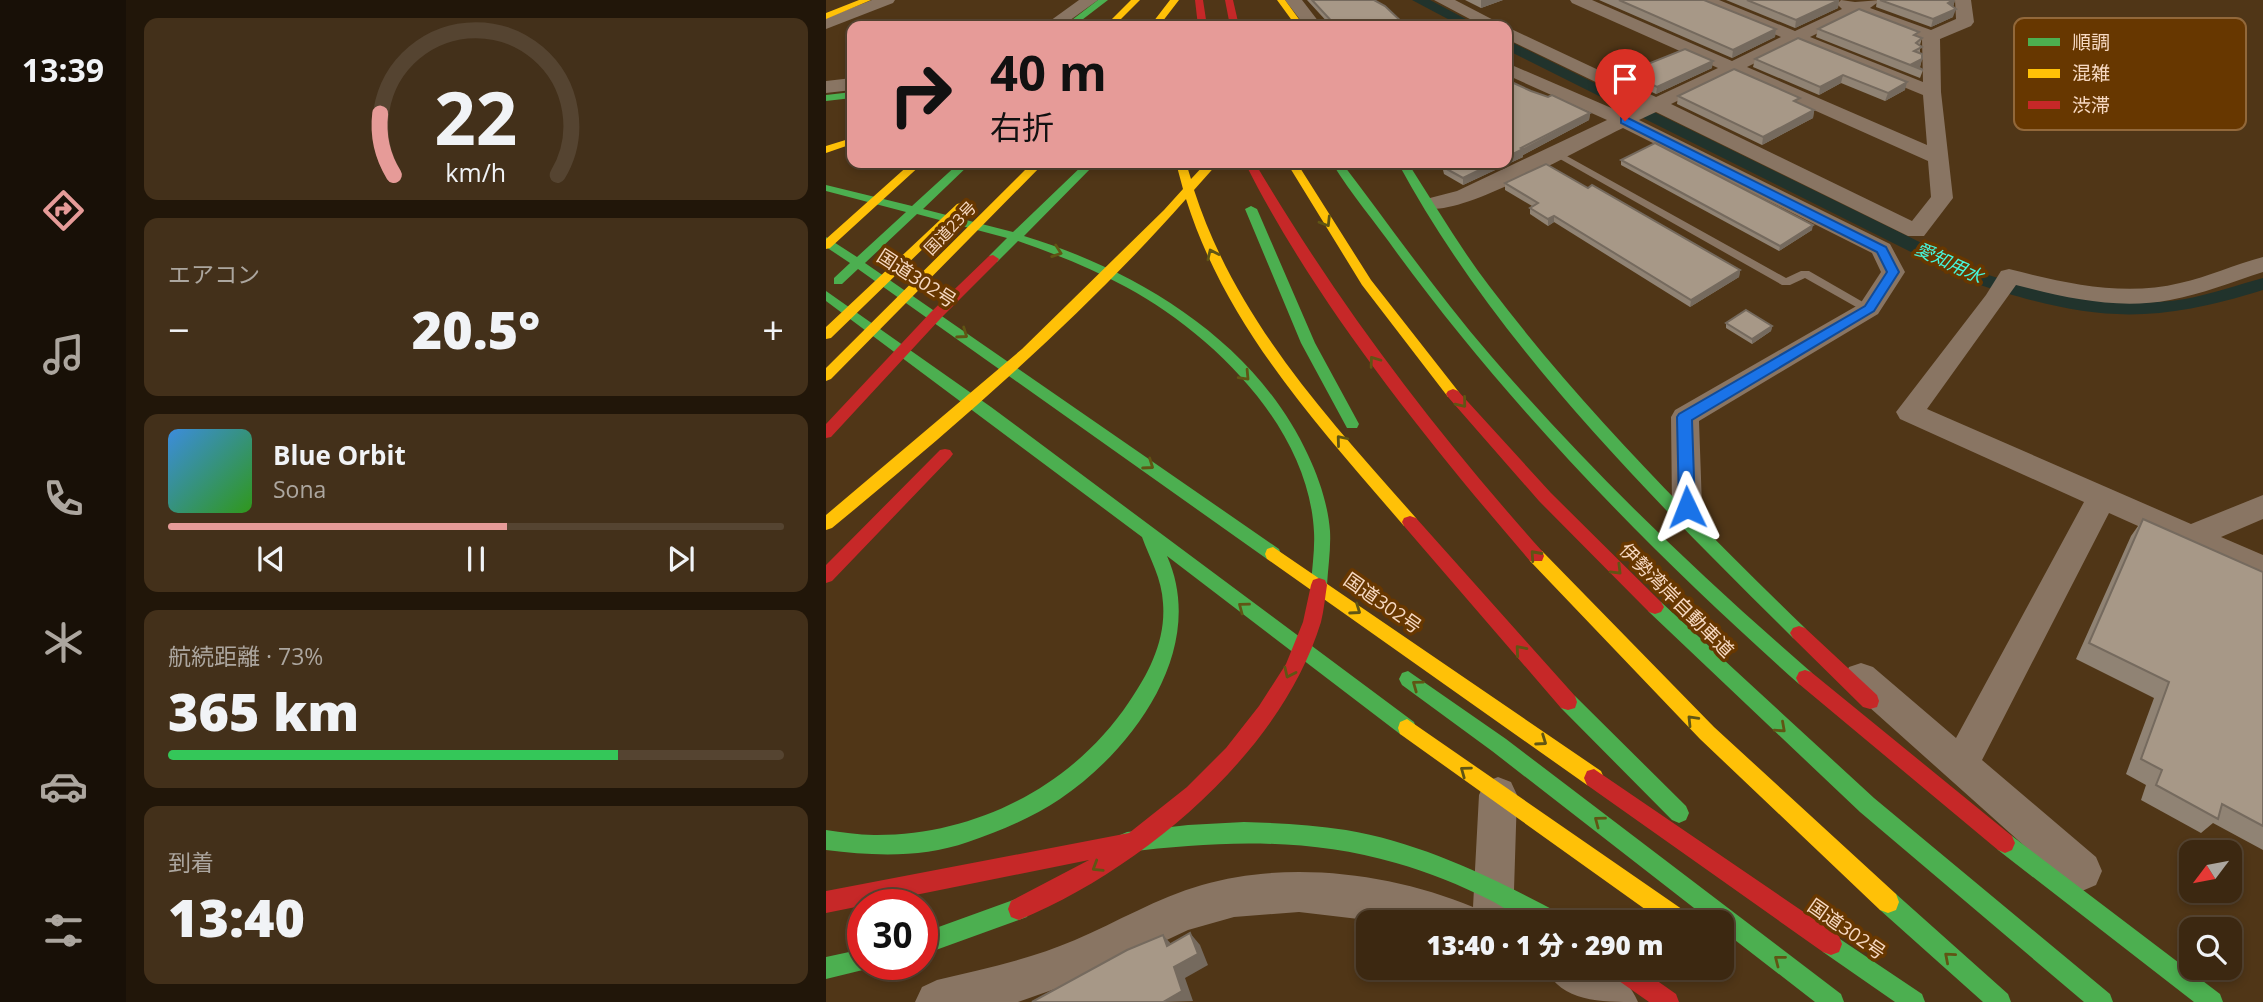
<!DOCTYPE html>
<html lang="ja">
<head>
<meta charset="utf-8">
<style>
  :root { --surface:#3c2811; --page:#43301a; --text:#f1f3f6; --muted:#aca69f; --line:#554431; --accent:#e69b98 }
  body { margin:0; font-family:"Open Sans","Noto Sans JP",sans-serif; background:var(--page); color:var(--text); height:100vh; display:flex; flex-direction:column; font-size:26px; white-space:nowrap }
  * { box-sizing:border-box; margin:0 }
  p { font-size:23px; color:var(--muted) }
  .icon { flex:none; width:38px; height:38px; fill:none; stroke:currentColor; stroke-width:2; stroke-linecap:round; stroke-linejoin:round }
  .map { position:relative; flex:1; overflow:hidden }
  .panel { display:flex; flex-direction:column; gap:18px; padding:18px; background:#211609; width:700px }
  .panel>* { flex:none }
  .banner { position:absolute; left:21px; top:21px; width:665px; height:147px; border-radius:14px; box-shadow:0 4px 10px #0003,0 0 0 2px var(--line); background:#e69b98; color:#111; overflow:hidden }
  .needle { width:46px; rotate:238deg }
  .fabs { position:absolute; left:1353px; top:840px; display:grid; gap:14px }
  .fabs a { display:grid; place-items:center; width:63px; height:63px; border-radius:14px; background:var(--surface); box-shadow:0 4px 10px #0003,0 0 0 2px var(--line); font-size:35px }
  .speed { position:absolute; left:21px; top:889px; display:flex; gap:14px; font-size:35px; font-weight:700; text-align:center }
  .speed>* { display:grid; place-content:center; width:91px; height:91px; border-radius:50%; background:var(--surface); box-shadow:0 4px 10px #0003,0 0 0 2px var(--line); line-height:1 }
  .speed .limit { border:10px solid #d22; background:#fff; color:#111 }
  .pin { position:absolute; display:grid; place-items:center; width:60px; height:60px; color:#fff; margin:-72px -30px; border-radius:50% 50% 50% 0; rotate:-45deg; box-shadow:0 0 7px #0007 }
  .pin .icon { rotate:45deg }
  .me { position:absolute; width:77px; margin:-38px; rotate:358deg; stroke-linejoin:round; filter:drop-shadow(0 0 5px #0008) }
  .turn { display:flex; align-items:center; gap:24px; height:147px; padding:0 28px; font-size:32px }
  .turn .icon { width:91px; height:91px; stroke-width:2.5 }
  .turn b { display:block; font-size:49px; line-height:60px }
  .big { font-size:52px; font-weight:800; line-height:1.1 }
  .panel .tile { flex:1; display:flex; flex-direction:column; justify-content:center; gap:10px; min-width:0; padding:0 24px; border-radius:14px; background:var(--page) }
  .panel .dial { align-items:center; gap:0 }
  .dial svg { height:182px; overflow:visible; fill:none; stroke:var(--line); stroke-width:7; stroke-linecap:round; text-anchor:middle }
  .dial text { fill:var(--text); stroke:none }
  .song { display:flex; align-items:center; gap:21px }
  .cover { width:84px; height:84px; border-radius:10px; background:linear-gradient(135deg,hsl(210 70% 55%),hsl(110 70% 35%)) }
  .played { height:7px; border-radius:4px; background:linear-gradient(90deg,var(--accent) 55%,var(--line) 55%) }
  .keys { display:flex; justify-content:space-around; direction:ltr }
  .heat { display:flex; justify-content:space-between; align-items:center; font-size:38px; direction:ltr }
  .charge { height:10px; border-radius:5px; background:linear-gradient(90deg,#34c759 73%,var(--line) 0) }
  .trip { position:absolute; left:530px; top:910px; width:378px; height:70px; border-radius:14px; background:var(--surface); box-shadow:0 4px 10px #0003,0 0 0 2px var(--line); font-weight:800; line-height:70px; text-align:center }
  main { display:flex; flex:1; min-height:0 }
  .menu { display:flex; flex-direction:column; width:126px; justify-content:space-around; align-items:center; background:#181007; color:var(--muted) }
  .menu .icon { width:49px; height:49px }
  .menu .on { color:var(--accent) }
  .menu b { font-size:32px; color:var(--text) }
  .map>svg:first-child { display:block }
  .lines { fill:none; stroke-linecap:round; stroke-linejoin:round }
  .canal { fill:#21332c; fill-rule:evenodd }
  .lane { fill:#897563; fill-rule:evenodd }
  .street { fill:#897563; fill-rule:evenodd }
  .fast { fill:#4caf50; fill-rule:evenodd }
  .slow { fill:#ffc107; fill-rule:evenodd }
  .jam { fill:#c62828; fill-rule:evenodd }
  .wall { fill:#908374 }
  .shaded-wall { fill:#756a5e }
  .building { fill:#a79887; stroke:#756a5e; stroke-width:2 }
  .oneway { stroke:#605514 }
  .route { fill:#1a73e8; stroke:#114b97; stroke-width:2 }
  .labels { text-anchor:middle; stroke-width:7; stroke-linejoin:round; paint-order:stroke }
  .far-street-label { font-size:16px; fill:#f7d9c2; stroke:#673700 }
  .far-water-label { font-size:18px; font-style:italic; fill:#46f7dc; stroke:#673700 }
  .street-label { font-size:19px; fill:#f7d9c2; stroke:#673700 }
  .key { fill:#673700; stroke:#92683a; stroke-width:2 }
  .key-label { font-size:19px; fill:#f7d9c2 }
</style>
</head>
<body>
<main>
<nav class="menu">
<b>13:39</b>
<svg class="icon on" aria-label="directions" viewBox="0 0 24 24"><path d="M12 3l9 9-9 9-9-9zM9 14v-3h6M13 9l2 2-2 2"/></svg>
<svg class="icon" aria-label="music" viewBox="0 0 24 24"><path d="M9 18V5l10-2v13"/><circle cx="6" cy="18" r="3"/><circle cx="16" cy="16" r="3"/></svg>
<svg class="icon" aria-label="phone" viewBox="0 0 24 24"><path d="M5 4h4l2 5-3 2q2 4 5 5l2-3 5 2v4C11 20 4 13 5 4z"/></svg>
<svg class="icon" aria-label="climate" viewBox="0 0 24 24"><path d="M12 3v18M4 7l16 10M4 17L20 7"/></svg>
<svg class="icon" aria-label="car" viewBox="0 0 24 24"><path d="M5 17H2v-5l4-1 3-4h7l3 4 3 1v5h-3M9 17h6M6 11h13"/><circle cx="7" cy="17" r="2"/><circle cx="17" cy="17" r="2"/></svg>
<svg class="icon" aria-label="filters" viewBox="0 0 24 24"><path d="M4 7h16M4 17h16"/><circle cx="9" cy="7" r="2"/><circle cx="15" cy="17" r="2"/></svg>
</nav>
<section class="panel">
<div class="tile dial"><svg viewBox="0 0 100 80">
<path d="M14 69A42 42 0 1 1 86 69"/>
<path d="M14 69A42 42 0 0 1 8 42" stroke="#e69b98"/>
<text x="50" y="56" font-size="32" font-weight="700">22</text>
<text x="50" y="72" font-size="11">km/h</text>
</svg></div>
<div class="tile"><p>エアコン</p>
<div class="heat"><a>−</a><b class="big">20.5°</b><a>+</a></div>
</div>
<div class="tile">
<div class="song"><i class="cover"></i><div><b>Blue Orbit</b><p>Sona</p></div></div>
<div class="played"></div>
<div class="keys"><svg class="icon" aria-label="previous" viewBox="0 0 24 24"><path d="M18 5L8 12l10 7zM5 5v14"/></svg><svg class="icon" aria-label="pause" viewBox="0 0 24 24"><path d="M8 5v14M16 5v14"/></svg><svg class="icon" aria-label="next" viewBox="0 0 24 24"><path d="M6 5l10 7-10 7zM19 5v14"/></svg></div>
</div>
<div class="tile"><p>航続距離 · 73%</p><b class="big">365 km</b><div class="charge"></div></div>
<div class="tile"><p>到着</p><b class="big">13:40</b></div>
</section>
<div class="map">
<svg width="1437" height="1002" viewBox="0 0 1437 1002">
  <rect width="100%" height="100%" fill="#503617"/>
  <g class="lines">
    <path class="canal" d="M586,0h18l49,26h-18z
      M681,40l478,234c66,21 130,36 200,25 27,-5 52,-14 78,-21v12c-118,37 -176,30 -292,-8l-464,-232z"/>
    <path class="lane" d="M730,150l230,128 15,-7h8l66,38 -2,3h-8l-60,-34 -15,7h-8l-229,-130 -2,-2z"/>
    <path class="street" d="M46,0h23l-2,3 -67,26v-11z
      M253,0h19l-36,26h-19z
      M459,0h17l20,26h-17z
      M608,0h21l50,26h-22z
      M744,0h22l140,61 49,-24 -83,-34 -2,-3h23l76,31 47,-22 -5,-5 4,-4 14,2 26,-2 -11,8 61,22 25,-11 -1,-19h16l3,22 -3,4 -31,13 1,53 12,106 -29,38h-16l-252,-124 -17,8 251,124 15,28 -27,42 -179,107 3,86 -4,8 -11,3 -11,-3 -4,-8 -1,-90 4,-7 185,-106 21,-32 -9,-19 -249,-125c-36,17 -160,88 -193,80l-3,-5 3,-5 27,-7 150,-71 -100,-45v-12l116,50 18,-9 -134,-65v-12l149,70 62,-29 -146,-65zM1031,14l65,25 1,43 -113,-45zM970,43l127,52 4,50 -180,-78zM907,74l195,87 3,36 -19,24 -241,-117z
      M26,78v12l-26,3v-12z
      M1437,257v15c-31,10 -61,22 -93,28 -52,10 -104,-2 -154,-15l-89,124 264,115 72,-29v24l-42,18 42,18v27l-154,-69 -127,247 114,97 6,14 -6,14 -14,6 -14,-6 -219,-196 -5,-11 5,-11 12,-4 12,4 83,71 128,-236 -184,-83 -4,-7 90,-117 15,-24 8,-2c56,14 114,28 171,14 28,-6 55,-19 83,-26z
      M672,777l13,5 6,13 -4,127h-129l-85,-10 -65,5 -46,13 -102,48 -68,24h-103l7,-15 15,-7c46,-11 94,-21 138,-40 42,-18 82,-42 127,-55 86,-25 189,-12 271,22l6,-112 6,-13z
      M719,968c37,-2 76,-7 93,34 -38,0 -76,0 -93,-34z"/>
    <path class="fast" d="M272,0h10l-34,26h-10z
      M26,92v6l-26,3v-6z
      M133,163h12l-48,46 90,23 72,-69h11l-72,73c115,35 232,106 284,219 11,23 20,50 22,76 1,18 -2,37 -3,54l-2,5 -6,2 -6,-2 -2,-5c1,-17 4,-36 3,-53 -5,-104 -101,-198 -188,-245 -35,-19 -71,-33 -108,-46l-21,21h-8v-6l18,-18 -90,-24 -52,49 414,286 2,5 -2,5h-12l-409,-290 -16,15h-8v-6l16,-15 -24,-16v-10l31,20 49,-45 -80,-21v-6l86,21z
      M506,163h10c49,64 96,132 149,193 98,114 207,218 320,316l3,6 -3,6 -6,2 -6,-2c-148,-132 -285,-272 -402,-431 -21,-30 -46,-59 -65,-90z
      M572,163h10c27,42 52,85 82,124 94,124 204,233 315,341l3,5 -3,5 -6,2 -6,-2c-145,-144 -297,-294 -395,-475z
      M425,206l6,3 58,134 44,81 -2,4h-10l-46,-85 -56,-134z
      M0,291l165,116 423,315 2,6 -2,6 -7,3 -7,-3 -233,-178c41,92 -33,193 -107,243 -28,19 -60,32 -92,43 -46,16 -94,14 -142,8v-20c16,2 32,5 48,5 101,1 199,-49 255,-133 20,-29 37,-62 34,-99 -1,-24 -13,-44 -21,-66l-316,-236z
      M829,600l6,2 213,196 236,196 3,8h-29l-224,-190 -211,-200 -3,-5 3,-5z
      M582,671l98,68 335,255 3,8h-29l-93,-72v-8h-10l-220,-171 -90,-66 -3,-6 3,-6z
      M742,694l7,2 111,110 3,7 -3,7 -7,3 -7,-3 -111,-112 -2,-6 2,-6z
      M418,822c35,1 68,3 102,8 77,13 147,48 215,84l3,8c-9,0 -23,2 -32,0 -14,-3 -29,-16 -42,-22 -30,-15 -62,-28 -94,-37 -90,-26 -178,-22 -269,-11l-7,-3 -3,-7 3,-7 7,-3 61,-7z
      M1179,833l7,3 208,158 3,8h-29l-196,-152 -3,-7 3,-7z
      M1062,891l8,3 112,100 3,8h-28l-103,-92 -3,-8 3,-8z
      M193,898l8,3 3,8 -3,8 -105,38v-22z
      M1005,933l91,61 3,8h-30l-72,-50 -3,-8 3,-8z
      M37,949v15h9l-1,4 -45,11v-22z"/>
    <path class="slow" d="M33,0h12l-45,19v-6z
      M305,0h9l-26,26h-9z
      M344,0h9l-20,26h-9z
      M451,0h8l19,26h-8z
      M26,138v6l-26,9v-7z
      M85,163h12l-93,85 -4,1v-10z
      M206,163h12l-213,216 -5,2v-13z
      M350,163h10l5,16 15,-16h12l-24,27c42,130 133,227 222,328l2,4 -2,4h-12c-85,-99 -178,-199 -218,-327 -107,121 -230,227 -354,329l-6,2v-15l196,-166 142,-139 19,-21z
      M461,163h10l74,117 87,111 2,3 -2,3h-10l-86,-112z
      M135,203l4,1v4l-134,130 -5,1v-12l131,-123z
      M447,547l328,224 3,7 -3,7 -7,2 -7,-2 -320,-226 -2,-5 2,-5z
      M710,549l6,2 172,176 182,167 3,8 -3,8 -8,3 -8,-3 -180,-171 -170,-178 -2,-5 2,-5z
      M581,719l282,195 3,8h-29l-263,-188 -2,-6 2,-6z"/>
    <path class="jam" d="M369,0h8l4,26h-9z
      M399,0h8l6,26h-9z
      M419,163h10c84,142 177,265 287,388l2,5 -2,5h-12c-103,-120 -214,-257 -285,-398z
      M167,255l6,4 -2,3 -56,56 -110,119 -5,1v-14l105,-112 58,-56z
      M627,389l5,2 93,102 110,109 3,5 -3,5 -6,2 -6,-2 -110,-111 -91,-104 -2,-3 2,-3z
      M119,449l5,1 3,4 -3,4 -118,123 -6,2v-18l114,-115z
      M584,516l6,2 159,178 2,6 -2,6 -7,2 -7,-2 -157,-182 -2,-4 2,-4z
      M493,578l6,2 2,5c-2,12 -3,25 -6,37 -40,131 -179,247 -302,298l-8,-3 -3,-8 3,-8 78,-41 -263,53v-22l303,-58 58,-46 39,-39 33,-42 27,-42 17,-42 8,-37 2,-5z
      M973,626l6,2 72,67 2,6 -2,6 -7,2 -7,-2 -70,-69 -3,-5 3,-5z
      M979,670l6,2 201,164 3,7 -3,7 -7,3 -7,-3 -199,-166 -3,-6 3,-6z
      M768,769l245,167 3,8 -3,8 -8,3 -8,-3 -236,-167 -3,-7 3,-7z
      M783,968h30l37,26 3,8h-30l-37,-26z"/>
  </g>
  <path class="wall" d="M481,0h67l32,26h-75z
    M639,0h38l-22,8z
    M773,0h105l72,29 -1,8 -43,21z
    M900,0h113l-1,8 -43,20z
    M1051,0h78l-2,7v10l-22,10 -55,-20z
    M992,29l100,7 4,2 -2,7v9l2,5 -2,8h-2l5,3 -3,8 -104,-41z
    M972,38l107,52 -20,11 -44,-18 -22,12 -66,-28 2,-8z
    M822,64l64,4 -56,26 -40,-19 1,-7z
    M705,91l59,22 -1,7 -66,35v2l-60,28 -19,-11 -1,-4 -3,-2v-5h67z
    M852,96l121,7 15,7 -1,8 -51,27 -85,-41z
    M795,160l191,70 -33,21 -158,-86z
    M679,183l83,5 152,82 -1,7 -49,30 -136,-85 -6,4 -18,-12v-6l2,-2 -27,-16z
    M900,323l46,3 -1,5 -19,13 -26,-16z
    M1317,519l120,53v278l-50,-27 -12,10 -60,-33 5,-15 -20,-11 28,-76 -78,-39 55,-123z"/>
  <path class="shaded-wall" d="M655,0h22l-22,8z
    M1013,0l-1,8 -43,20 1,-8z
    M1127,0h2l-2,7 -5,-4z
    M1130,9l-3,8 -22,10 2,-8z
    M950,29l-1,8 -43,21 1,-8z
    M1096,59l-2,8 -3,1 -5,-4z
    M887,61l-1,7 -56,26 1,-7z
    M1017,75l-2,8 -22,12 1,-8z
    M1081,82l-2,8 -20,11 3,-8z
    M988,110l-1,8 -51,27 1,-8z
    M764,113l-1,7 -66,35v2l-60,28v-7l31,-15h13v-6z
    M728,216v6l-6,4v-7z
    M987,225l-1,5 -33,21 1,-5z
    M914,270l-1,7 -49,30 1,-7z
    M946,326l-1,5 -19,13v-5z
    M364,933l10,12 8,20 -23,13 8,23 -30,1 11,-35z
    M337,935l11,12 -7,-1z"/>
  <path class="building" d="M486,0h62l11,6 21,20h-70z
    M793,0h85l72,29 -43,21z
    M921,0h92l-43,20z
    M1054,0h73l-5,3 8,6 -23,10z
    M1033,9l60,23 -5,3 8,3 -6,5 6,4 -8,4 8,3v5l-10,5 11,6 -105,-41z
    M972,38l109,44 -19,11 -45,-18 -23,12 -65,-28z
    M859,49l28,12 -56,26 -40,-19 20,-9 11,5z
    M908,69l66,29 -6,3 20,9 -51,27 -85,-41z
    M681,80l24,11 17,6 4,-2 38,18 -69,35 2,1 -16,8z
    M829,143l158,82 -33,21 -159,-86z
    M617,163h51l-31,15 -20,-11 4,-2z
    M720,164l42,24 4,-3 148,85 -49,30 -137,-84 -6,3 -18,-11 8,-5 -33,-20z
    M920,310l26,16 -20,13 -26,-16z
    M1317,519l120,53v254l-41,-22 -4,15 -62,-34 6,-15 -21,-11 28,-77 -80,-39z
    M364,933l8,21 -24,13 8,24 -19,11h-131l95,-52 36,-15 4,11z"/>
  <defs><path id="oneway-chevron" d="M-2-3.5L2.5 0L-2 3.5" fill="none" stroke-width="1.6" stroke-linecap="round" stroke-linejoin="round" transform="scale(1.75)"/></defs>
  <g class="oneway">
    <use href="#oneway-chevron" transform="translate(500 222) rotate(58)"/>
    <use href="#oneway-chevron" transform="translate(231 252) rotate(19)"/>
    <use href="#oneway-chevron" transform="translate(386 254) rotate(-115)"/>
    <use href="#oneway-chevron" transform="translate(137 334) rotate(35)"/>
    <use href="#oneway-chevron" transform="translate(548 361) rotate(-126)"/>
    <use href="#oneway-chevron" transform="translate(419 376) rotate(47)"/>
    <use href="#oneway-chevron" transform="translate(636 403) rotate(51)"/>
    <use href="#oneway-chevron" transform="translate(515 440) rotate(-130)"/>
    <use href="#oneway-chevron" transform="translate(323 465) rotate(35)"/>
    <use href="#oneway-chevron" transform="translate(709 555) rotate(-132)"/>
    <use href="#oneway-chevron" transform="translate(791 570) rotate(45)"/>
    <use href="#oneway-chevron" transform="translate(417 607) rotate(-143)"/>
    <use href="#oneway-chevron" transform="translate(530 610) rotate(35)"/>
    <use href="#oneway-chevron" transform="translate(694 650) rotate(-131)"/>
    <use href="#oneway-chevron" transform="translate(463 673) rotate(115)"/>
    <use href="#oneway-chevron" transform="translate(591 685) rotate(-144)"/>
    <use href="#oneway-chevron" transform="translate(866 720) rotate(-134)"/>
    <use href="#oneway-chevron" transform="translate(955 728) rotate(42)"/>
    <use href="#oneway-chevron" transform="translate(716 741) rotate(35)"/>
    <use href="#oneway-chevron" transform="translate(639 771) rotate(-144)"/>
    <use href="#oneway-chevron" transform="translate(773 821) rotate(-143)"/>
    <use href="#oneway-chevron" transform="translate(271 867) rotate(148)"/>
    <use href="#oneway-chevron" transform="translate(1123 957) rotate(-139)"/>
    <use href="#oneway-chevron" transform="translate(953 960) rotate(-142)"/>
  </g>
  <path class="route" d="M795,118h7l258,129 13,25 -25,39 -182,109 3,87 -8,6 -8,-6 -2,-90 2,-3 186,-108 22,-34 -10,-20 -256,-129z"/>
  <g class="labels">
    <g class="far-street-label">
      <text transform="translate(124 228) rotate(-46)" y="6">国道23号</text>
    </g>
    <g class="far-water-label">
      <text transform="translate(1123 263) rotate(25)" y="6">愛知用水</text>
    </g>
    <g class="street-label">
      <text transform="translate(91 278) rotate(33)" y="7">国道302号</text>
      <text transform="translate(851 600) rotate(45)" y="7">伊勢湾岸自動車道</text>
      <text transform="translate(557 603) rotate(35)" y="7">国道302号</text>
      <text transform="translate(1021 929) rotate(35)" y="7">国道302号</text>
    </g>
  </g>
  <rect x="1188" y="18" width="232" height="112" rx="10" class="key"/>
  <rect x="1202" y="38" width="32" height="8" fill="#4caf50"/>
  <rect x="1202" y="69" width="32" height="9" fill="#ffc107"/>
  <rect x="1202" y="101" width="32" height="8" fill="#c62828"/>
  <g class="key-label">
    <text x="1246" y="49">順調</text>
    <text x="1246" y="80">混雑</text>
    <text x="1246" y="112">渋滞</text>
  </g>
</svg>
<div class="fabs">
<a><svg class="needle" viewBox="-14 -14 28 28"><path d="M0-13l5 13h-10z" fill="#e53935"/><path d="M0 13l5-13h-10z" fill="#aca69f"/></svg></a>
<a><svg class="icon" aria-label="search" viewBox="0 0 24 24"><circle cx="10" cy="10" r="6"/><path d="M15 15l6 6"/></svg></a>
</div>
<div class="speed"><div class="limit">30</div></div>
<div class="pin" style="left:799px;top:121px;background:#d93025"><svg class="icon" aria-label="arrive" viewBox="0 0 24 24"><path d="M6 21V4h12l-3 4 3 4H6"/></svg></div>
<svg class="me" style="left:861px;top:507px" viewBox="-20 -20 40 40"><path d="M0-17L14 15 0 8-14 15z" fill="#1a73e8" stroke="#fff" stroke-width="4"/></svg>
<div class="trip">13:40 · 1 分 · 290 m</div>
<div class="banner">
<div class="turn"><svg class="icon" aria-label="right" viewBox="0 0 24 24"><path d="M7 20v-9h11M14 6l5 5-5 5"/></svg><div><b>40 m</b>右折</div></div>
</div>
</div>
</main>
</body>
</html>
